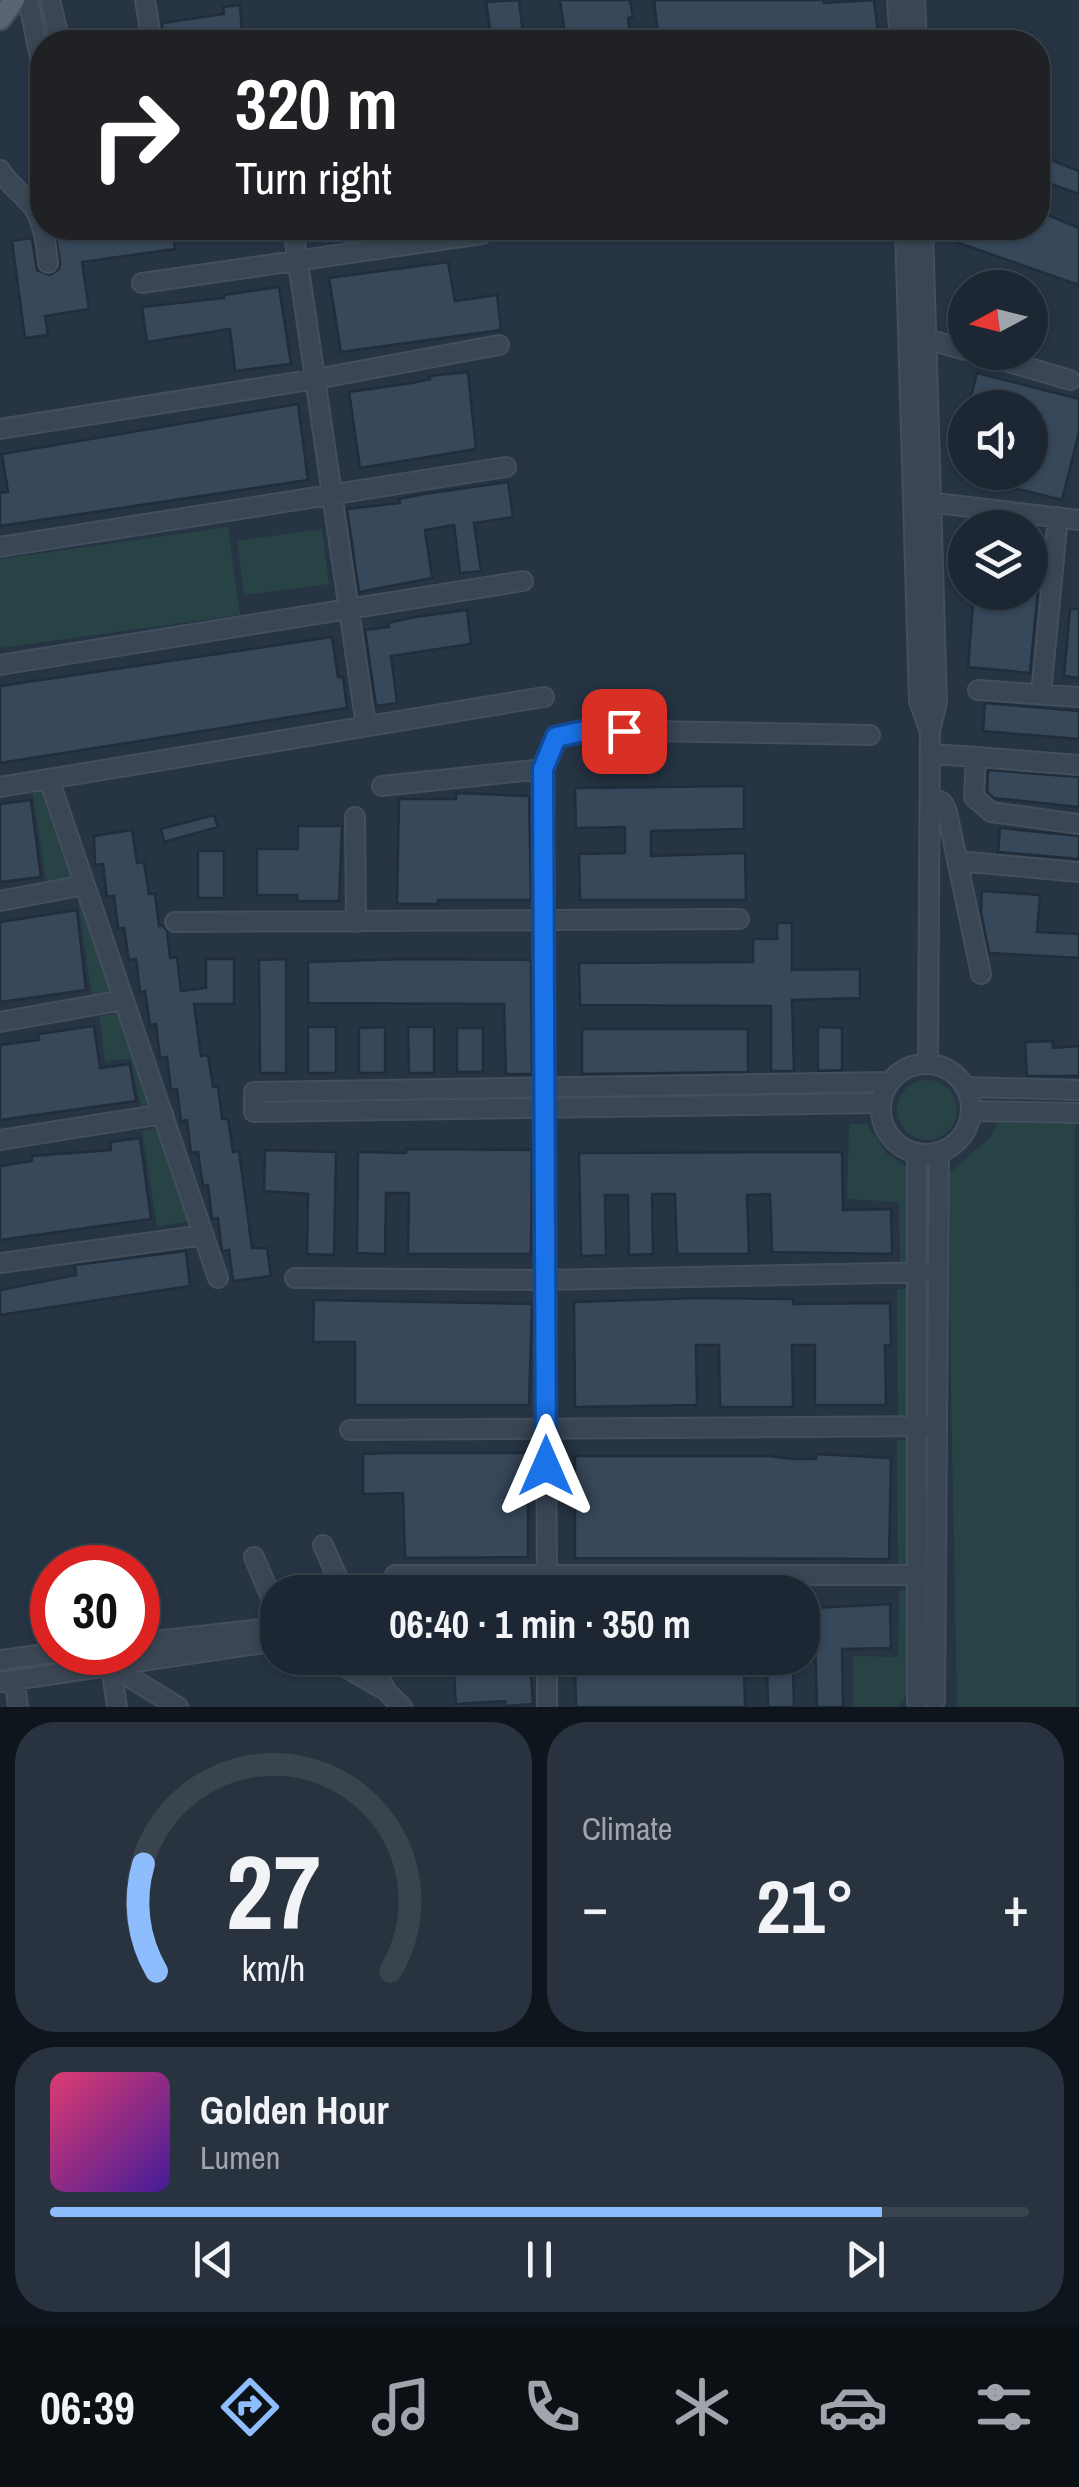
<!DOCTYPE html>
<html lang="en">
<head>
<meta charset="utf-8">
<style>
  :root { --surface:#1c2733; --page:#29333f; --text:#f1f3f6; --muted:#a0a5ac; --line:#3a444e; --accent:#8dbdfd }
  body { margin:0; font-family:"Archivo Narrow",sans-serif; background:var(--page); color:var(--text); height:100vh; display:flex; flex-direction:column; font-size:38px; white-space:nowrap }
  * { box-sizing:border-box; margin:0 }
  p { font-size:32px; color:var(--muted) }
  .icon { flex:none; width:55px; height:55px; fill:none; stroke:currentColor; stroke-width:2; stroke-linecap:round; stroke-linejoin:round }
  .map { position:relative; height:1707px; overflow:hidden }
  .drawer { display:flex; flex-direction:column; gap:15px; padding:15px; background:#0f151c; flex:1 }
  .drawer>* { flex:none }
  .top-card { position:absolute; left:30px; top:30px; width:1020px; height:210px; border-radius:40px; box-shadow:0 2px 8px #0004,0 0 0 2px var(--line); background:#202124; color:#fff; overflow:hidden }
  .needle { width:65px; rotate:263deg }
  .buttons { position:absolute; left:948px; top:270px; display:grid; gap:20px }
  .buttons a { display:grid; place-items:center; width:100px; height:100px; border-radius:50%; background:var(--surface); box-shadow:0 2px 8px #0004,0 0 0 2px var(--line); font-size:50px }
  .speed { position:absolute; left:30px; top:1545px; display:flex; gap:20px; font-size:50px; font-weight:700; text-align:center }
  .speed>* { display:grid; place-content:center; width:130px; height:130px; border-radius:50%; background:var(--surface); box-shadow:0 2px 8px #0004,0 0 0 2px var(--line); line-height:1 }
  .speed .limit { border:15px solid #d22; background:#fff; color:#111 }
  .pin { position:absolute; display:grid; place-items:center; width:85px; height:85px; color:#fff; margin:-42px; border-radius:20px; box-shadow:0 5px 15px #0006 }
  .me { position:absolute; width:110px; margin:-55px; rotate:0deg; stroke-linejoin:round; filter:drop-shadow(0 0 8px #0008) }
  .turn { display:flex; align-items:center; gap:35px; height:210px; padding:0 40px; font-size:45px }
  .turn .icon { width:130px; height:130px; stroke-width:2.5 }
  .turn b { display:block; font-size:70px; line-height:85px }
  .big { font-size:75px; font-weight:700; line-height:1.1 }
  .drawer .card { flex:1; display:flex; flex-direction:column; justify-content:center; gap:15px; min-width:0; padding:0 35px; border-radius:40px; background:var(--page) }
  .drawer .dial { align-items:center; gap:0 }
  .dial svg { height:260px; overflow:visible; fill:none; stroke:var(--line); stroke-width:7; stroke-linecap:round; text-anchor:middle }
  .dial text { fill:var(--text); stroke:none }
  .song { display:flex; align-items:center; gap:30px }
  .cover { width:120px; height:120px; border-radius:15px; background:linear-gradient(135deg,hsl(340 70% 55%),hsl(260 70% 35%)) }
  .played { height:10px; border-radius:5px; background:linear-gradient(90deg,var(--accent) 85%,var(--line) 85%) }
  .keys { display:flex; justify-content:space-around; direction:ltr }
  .heat { display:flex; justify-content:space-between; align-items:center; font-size:55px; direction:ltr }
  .drawer .tiles { flex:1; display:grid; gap:15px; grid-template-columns:1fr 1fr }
  .card:last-child { grid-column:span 2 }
  .trip { position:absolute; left:260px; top:1575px; width:560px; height:100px; border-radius:40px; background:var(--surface); box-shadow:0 2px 8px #0004,0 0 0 2px var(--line); font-weight:700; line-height:100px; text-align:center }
  .tabs { display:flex; height:160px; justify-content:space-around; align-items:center; background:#0b1014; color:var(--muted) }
  .tabs .icon { width:70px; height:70px }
  .tabs .selected { color:var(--accent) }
  .tabs b { font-size:45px; color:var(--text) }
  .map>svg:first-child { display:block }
  .green { fill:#284345 }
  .building { fill:#38485b; stroke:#212d3b; stroke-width:2.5 }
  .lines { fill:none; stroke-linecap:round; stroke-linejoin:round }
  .minor-casing { stroke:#444f5d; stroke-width:22 }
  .major-casing { stroke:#444f5d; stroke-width:25 }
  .minor { stroke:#3a4654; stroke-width:18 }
  .major { stroke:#596574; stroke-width:20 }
  .route-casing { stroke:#114b97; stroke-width:25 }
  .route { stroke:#1a73e8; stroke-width:18 }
</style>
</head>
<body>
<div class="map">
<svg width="1079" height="1707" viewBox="0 0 1079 1707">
  <rect width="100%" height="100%" fill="#263444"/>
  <path class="green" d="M228,527l12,88 -240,33v-89z
    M322,529l7,55 -85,11 -7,-54z
    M44,787l33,92 -30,7 -15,-96z
    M84,899l32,94 -24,4 -14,-95z
    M119,1013l33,93 -11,1 -11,-48 -25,2 -6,-45z
    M897 1110a30 30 0 1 1 60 0a30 30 0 1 1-60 0Z
    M998,1122h77l1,585h-119l-10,-532 43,-37z
    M849,1124h18l20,30 27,17v95l-14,-2 -1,-62 -52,-3z
    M162,1127l29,94 -34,6 -15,-96z
    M897,1289h16l1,126 -16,1z
    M897,1440h15l2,129h-16z
    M899,1590l13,1v99l-16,17h-43v-51l45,1z"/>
  <path class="building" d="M519,0l5,42h-32l-6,-40z
    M560,0h70l3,17 -5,1 3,24h-65z
    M654,0h170v3l50,-3 4,32 -78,10h-141z
    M240,5l2,28 -21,2 1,7h-58l-2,-19 62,-9 -1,-7z
    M1038,155l41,16v23l-41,-15z
    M1038,211l41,17v57l-123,-43 5,-14h77z
    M55,228h117l3,21 -93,13 7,47 -44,7 3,19 -23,3 -13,-97 20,-3 5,32 13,5 9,-6 1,-6z
    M448,262l7,39 42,-6 4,35 -160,22 -12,-74z
    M279,287l12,77 -56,7 -5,-42 -83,13 -5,-35 82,-9v-3z
    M468,372l8,77 -116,19 -11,-76 63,-9 18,-4 -1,-3z
    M977,373l102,26v33l-17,68 -92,-23 1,-5h59v-64h-62z
    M298,404l10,76 -308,46v-33l8,-1 -6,-38z
    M508,482l5,35 -39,6 7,48 -21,2 -6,-48 -29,5 7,48 -73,14 -12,-83 53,-6 -1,-4 25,-5z
    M1030,547l12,1 -12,125 -62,-6 6,-75h56z
    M1070,609h9v69l-15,-2z
    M467,610l4,34 -80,12 6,47 -21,3 -11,-76 24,-3 -1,-4 27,-6z
    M332,637l6,40h5l4,31 -347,55v-77z
    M985,703l94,8v28l-96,-8z
    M988,770l91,7v30l-85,-9 -7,-6z
    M744,786v43l-93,2v25l94,-3 1,47h-166l-1,-46 46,-1v-26l-49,1 -1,-40z
    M456,793l73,3 2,104h-93v4h-41l2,-105h57z
    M31,800l10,77 -41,5v-78z
    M214,815l4,12 -54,15 -3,-13z
    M298,826h44l-3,75h-42v-6h-40v-46h41z
    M1000,828l79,8v23l-81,-7z
    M132,830l5,33 7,-1 5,32h6l4,32h4l4,5 3,27 7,-1 4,34 25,-3v-29h28v45h-40l7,52 7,-1 5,32 5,-1 4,33h6l5,33 6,-1 13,97h15l4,28 -38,5 -4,-31 -7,1 -4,-33 -6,1 -4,-34 -5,1 -5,-34 -7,1 -4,-33 -6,1 -4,-32 -6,1 -4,-33 -7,1 -4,-34 -6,1 -5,-34 -5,1 -4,-33 -7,1 -5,-32h-6l-4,-32 -7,1 -4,-33 -8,1 -1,-29z
    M198,851h26v47h-26z
    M982,891l58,4 -3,37 42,2v24l-90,-5 -8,-41z
    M77,910l9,80 -86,12v-80z
    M777,923h15v47l68,-1v29l-68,2 2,71h-23v-65l-191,-1 -1,-42 174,-1v-23h24z
    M286,959v114h-26l-1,-113z
    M406,959l125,1 1,114h-26l-2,-70 -196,-1v-41z
    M94,1026l6,42 30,-4 6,37 -136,19v-75l39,-5 -1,-6z
    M308,1027h28v46h-28z
    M385,1027v46h-26v-45z
    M408,1027h26v46h-25z
    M818,1027l24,1v42l-24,1z
    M457,1028h26v44h-26z
    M582,1029h166v43l-166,2z
    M1053,1041v7l26,-2v30h-52l-2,-34z
    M140,1138l11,81 -151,21v-74l32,-5v-5l79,-6 -1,-8z
    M406,1149l126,1 -1,104h-123l1,-61h-23l-1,61 -28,-1 1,-101 48,1z
    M265,1150l71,2 -2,103 -27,-1 1,-60 -44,-3z
    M842,1152l1,58 48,-1 1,45 -120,-2 -2,-58 -23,1 2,59h-72l-2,-60h-23l1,60 -24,1 -1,-60h-23l1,60 -25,1 -2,-103z
    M186,1251l4,35 -190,29v-25l76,-15 -1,-10z
    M699,1298l94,1v5l97,-1 1,42h-6l1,60h-71v-60h-23l1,62h-73l-1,-62h-23l1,60 -122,2 -1,-105z
    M314,1300l218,4 -3,101h-174v-63h-42z
    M391,1453h137v104l-123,1 -2,-65 -40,1v-40z
    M816,1454l75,4 -2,101 -314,-1v-102h193l25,3h23z
    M890,1604l1,44 -49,1 1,58h-26l-3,-99z
    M530,1659l3,45 -28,2v-5l-49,3 -3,-43z
    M601,1663h143l1,44h-169l-1,-43z
    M793,1663l1,44h-26l-1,-43z"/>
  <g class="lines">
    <defs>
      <path id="minor" d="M28,0l14,67
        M50,0l10,42
        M145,0l7,42
        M897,0l3,42
        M915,0l2,42
        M0,170c9,15 23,24 33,37 11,17 13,37 15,56
        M293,228l73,498
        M905,228l14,473 10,28
        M923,228l14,474 -7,28 -2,334
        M142,283l340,-49
        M927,339l38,11
        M975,352l95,28
        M0,429l316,-50 183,-34
        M919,501l160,19
        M0,547l506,-80
        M0,665l523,-84
        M978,690l101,7
        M1041,694l17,-177
        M930,754l46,3 -2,40 17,15 88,12
        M976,757l103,8
        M543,769l4,823
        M49,779l169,499
        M382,786l161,-17 13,-32 33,-7 281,5
        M0,787l544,-90
        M932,797l11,6 4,9 34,162
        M355,817l1,105
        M958,861l121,11
        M0,901l85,-16
        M175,922l564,-3
        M0,1022l123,-22
        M881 1109a45 45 0 1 1 90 0a45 45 0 1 1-90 0Z
        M966,1087l113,3
        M881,1103l-627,9v-20l635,-10
        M972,1111l107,2
        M0,1140l163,-26
        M0,1263l204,-28
        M295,1278l251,2 390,-8
        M350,1430l586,-4
        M323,1545l21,47
        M254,1557l24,57
        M395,1575h534
        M138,1643l140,-16
        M330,1658l55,32 17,17
        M371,1658l14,31
        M547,1658v49
        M0,1660l60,-8
        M111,1666l67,41
        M111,1666l6,41
        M15,1680l3,27
        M0,1682l278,-41
        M935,1701l4,-547
        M917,1703v-548"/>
      <path id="major" d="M0,19l14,-19"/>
    </defs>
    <use href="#minor" class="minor-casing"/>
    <use href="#major" class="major-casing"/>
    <use href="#minor" class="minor"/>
    <use href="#major" class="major"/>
  </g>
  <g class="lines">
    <defs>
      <path id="route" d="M546,1466l-3,-697 13,-32 33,-7 35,1"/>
    </defs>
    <use href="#route" class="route-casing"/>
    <use href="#route" class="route"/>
  </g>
</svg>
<div class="buttons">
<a><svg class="needle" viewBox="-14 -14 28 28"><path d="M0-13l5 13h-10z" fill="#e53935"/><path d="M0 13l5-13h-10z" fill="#a0a5ac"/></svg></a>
<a><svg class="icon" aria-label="sound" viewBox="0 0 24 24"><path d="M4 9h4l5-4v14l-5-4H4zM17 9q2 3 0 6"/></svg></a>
<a><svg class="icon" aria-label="layers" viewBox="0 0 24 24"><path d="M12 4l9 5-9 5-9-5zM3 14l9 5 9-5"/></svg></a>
</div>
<div class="speed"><div class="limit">30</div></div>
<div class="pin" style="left:624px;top:731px;background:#d93025"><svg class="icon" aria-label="arrive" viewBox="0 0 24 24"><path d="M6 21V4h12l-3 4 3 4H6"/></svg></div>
<svg class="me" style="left:546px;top:1466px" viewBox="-20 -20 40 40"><path d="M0-17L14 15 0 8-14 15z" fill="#1a73e8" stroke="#fff" stroke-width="4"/></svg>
<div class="trip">06:40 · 1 min · 350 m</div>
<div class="top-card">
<div class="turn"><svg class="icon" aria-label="right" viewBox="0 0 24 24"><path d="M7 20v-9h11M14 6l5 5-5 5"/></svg><div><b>320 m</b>Turn right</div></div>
</div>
</div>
<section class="drawer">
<div class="tiles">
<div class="card dial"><svg viewBox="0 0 100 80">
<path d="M14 69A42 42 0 1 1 86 69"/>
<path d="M14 69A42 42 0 0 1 10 36" stroke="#8dbdfd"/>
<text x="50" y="56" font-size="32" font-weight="700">27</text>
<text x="50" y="72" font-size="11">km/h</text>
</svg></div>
<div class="card"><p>Climate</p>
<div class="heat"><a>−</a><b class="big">21°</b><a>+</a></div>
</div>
<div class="card">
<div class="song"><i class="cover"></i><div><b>Golden Hour</b><p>Lumen</p></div></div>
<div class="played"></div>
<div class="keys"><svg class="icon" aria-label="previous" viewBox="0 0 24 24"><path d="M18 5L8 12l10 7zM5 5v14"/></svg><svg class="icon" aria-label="pause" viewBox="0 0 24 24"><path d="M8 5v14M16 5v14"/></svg><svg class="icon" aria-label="next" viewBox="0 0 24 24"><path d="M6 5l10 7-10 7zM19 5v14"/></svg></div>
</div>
</div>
</section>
<nav class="tabs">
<b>06:39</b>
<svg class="icon selected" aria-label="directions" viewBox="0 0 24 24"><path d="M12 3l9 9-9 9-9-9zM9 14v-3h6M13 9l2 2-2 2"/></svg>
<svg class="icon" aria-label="music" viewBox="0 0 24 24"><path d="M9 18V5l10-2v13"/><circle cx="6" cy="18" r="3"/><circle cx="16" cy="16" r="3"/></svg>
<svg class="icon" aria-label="phone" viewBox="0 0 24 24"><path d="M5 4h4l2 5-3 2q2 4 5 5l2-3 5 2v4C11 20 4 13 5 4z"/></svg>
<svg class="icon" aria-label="climate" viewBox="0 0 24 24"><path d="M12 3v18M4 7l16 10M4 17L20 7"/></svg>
<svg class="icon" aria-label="car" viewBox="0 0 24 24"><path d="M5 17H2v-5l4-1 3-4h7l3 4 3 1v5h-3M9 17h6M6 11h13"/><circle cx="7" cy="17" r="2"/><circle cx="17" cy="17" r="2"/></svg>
<svg class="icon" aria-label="filters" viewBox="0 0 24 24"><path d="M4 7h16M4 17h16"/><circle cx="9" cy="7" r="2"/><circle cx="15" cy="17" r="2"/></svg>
</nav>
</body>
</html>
